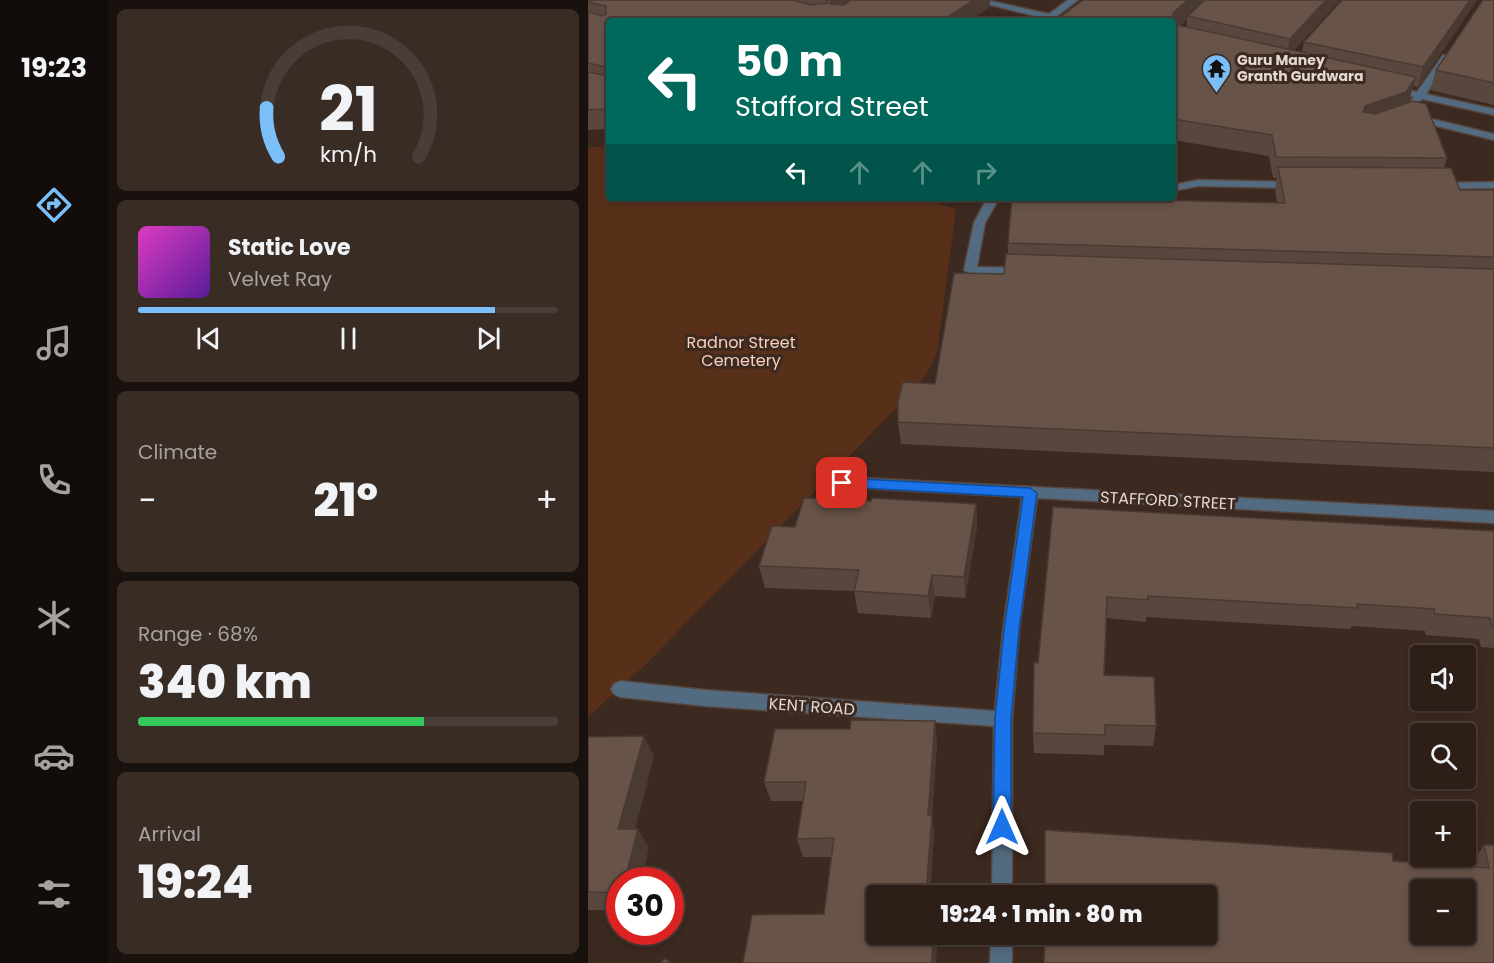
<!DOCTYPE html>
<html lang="en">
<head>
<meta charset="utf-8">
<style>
  :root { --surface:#2d1f18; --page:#392c25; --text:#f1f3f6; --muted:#a7a2a2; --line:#483d37; --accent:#7abff8 }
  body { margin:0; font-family:Poppins,sans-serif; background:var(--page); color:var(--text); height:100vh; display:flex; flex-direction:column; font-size:22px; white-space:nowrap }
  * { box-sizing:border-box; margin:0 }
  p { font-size:20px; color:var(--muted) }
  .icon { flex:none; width:33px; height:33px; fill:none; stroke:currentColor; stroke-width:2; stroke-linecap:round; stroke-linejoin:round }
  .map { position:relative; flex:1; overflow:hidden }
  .sheet { display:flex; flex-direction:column; gap:9px; padding:9px; background:#19110d; width:480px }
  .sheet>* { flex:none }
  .banner { position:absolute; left:18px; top:18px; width:570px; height:183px; border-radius:6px; box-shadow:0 3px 9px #0003,0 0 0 2px var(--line); background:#00695c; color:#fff; overflow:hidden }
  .tools { position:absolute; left:822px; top:645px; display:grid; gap:12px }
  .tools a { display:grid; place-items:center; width:66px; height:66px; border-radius:6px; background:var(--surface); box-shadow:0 3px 9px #0003,0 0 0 2px var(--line); font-size:30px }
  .speed { position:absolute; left:18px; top:867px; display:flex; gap:12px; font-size:30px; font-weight:700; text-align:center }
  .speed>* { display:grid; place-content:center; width:78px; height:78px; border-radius:50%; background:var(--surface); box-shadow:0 3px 9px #0003,0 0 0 2px var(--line); line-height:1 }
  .speed .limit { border:9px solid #d22; background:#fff; color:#111 }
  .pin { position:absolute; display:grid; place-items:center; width:51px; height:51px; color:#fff; margin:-26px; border-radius:12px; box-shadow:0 3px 9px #0006 }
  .me { position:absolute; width:66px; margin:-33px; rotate:0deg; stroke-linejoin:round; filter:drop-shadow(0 0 4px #0008) }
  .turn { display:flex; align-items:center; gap:21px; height:126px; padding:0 30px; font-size:27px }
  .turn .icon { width:78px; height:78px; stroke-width:2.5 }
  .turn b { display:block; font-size:42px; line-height:51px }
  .lanes { display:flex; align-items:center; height:57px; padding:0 30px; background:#0003; justify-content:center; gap:30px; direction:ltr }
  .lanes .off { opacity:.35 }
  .big { font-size:45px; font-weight:800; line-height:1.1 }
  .sheet .tile { flex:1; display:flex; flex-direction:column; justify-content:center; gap:9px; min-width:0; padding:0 21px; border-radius:9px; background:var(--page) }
  .sheet .dial { align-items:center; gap:0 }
  .dial svg { height:156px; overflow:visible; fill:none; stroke:var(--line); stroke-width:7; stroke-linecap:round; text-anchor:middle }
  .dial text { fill:var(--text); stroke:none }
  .song { display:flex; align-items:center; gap:18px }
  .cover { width:72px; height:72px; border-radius:9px; background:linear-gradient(135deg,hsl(310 70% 55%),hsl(270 70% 35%)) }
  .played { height:6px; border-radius:3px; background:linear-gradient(90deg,var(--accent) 85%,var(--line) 85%) }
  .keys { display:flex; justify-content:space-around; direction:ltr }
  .heat { display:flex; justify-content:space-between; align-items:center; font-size:33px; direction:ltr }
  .charge { height:9px; border-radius:4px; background:linear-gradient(90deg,#34c759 68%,var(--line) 0) }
  .trip { position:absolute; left:278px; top:885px; width:351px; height:60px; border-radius:6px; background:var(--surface); box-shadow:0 3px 9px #0003,0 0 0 2px var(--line); font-weight:800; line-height:60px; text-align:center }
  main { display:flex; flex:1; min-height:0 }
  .tabs { display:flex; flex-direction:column; width:108px; justify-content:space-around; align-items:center; background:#120c0a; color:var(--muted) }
  .tabs .icon { width:42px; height:42px }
  .tabs .current { color:var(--accent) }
  .tabs b { font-size:27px; color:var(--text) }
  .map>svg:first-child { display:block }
  .green { fill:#583019 }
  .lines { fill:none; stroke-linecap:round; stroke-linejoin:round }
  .minor-casing { stroke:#57453c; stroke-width:3 }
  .minor { fill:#536b80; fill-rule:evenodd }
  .wall { fill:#59473e; fill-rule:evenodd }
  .shaded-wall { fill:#493a32 }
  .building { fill:#685348; stroke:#493a32; stroke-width:1.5; fill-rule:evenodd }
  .route { fill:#1a73e8; stroke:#114b97; stroke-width:1.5 }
  .labels { text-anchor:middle; stroke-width:6; stroke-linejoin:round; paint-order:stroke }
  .far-poi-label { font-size:14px; font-weight:bold; fill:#e4d8d2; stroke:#3c2920; text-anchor:start }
  .park-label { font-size:16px; fill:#f6d0bc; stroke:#3c2920 }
  .street-label { font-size:16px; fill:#e4d8d2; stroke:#3c2920 }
</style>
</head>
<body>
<main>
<nav class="tabs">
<b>19:23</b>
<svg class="icon current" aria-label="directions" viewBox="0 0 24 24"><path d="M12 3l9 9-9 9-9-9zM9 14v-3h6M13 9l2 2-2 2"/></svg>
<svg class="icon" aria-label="music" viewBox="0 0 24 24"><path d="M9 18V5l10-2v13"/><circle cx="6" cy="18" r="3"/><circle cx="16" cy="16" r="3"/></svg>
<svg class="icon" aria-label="phone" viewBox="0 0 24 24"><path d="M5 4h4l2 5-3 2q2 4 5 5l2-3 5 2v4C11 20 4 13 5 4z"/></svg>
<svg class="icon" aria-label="climate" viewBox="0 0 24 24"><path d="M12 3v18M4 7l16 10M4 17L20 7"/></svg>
<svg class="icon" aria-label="car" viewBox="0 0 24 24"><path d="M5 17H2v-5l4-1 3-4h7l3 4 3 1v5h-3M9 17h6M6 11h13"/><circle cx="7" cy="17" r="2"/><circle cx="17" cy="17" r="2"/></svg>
<svg class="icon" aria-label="filters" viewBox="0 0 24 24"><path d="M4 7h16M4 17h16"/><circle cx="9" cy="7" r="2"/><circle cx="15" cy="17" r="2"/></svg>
</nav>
<section class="sheet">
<div class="tile dial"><svg viewBox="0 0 100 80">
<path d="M14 69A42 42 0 1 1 86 69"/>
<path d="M14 69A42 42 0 0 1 8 44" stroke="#7abff8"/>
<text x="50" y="56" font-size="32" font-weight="700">21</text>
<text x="50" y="72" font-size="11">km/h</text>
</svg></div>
<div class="tile">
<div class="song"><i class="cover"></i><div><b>Static Love</b><p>Velvet Ray</p></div></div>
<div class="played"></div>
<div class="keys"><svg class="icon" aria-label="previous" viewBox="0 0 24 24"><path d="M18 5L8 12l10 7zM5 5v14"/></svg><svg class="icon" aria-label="pause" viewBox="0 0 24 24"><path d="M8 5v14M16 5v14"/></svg><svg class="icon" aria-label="next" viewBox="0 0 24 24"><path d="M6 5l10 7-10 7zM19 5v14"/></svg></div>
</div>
<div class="tile"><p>Climate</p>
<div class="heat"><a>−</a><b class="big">21°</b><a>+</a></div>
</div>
<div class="tile"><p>Range · 68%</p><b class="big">340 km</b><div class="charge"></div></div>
<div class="tile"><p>Arrival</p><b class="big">19:24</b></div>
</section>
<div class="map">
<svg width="906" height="963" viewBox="0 0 906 963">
  <rect width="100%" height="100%" fill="#3c2920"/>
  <path class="green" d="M0,147h21v51h312l35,11 -19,144 -10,20 -12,16 -270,276 -57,52z"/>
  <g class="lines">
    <defs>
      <path id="minor" d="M383,0h15l63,14 19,-14h10l-21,16 13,5h-15z
        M855,55l8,2 -25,37 68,15v6l-72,-16 -7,6 -5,-3 4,-5 -26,-8 5,-3 24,6z
        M828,115l78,19v6l-82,-20v-4z
        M610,180l98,2 6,3 -6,3 -98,-2 -25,5v-6z
        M906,182v6l-54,1 -6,-3 6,-3z
        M399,198h12l-14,25 -8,44 48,1 4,1v6l-59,-1 -6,-4 10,-47z
        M254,477l652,34v12l-457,-25 -18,132 -7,89v177h-20l2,-170 -289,-20 -85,-9 -6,-3 -3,-5 3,-5 6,-3 85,9 290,21 8,-81 19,-133 -180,-10 -5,-1 -3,-4 3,-4z
        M403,934h21v29h-22z"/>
    </defs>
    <use href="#minor" class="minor-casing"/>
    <use href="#minor" class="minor"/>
  </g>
  <path class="wall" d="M0,0h402v7l-381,14v108l-21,1z
    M752,0l-46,50 8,2 2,-10 38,-42h135l-59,87 -5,-1 -3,11 -3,6 40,55 -3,10 16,22h34v282l-593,-28 -3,-22 37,-38 69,-110 4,-20v-11l140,-43 129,3 -2,-14 2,-11h-4l-4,-22 -96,-16v-119h-118zM599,19v8l-7,-2 2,-1z
    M906,0v105l-64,-15 6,-20z
    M388,504l1,22 -12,72 -30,-2 -4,22 -73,-5 -4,-22 -89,-3 -6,-22 36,-39z
    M465,507l441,24v117l-13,-1 -2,-8 -53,-4 -1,-4 -73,-5 -2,3 -204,-12v5l-39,-4 -3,57 52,51 -3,20 -49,-1v10l-70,-2 -1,-20 5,-70z
    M0,737l66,19 -19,73 14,19 -29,32v30h-32z
    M349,741l-5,76 2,17 -4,59h5l1,3h-60l61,38 -1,29h-193l81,-49 7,-57h-28l-6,-18 6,-38h-32l-7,-19z
    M896,845h10v118l-101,-102 80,6 -1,-4z"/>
  <path class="shaded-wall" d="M245,0h30l-29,19 -3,-15v-3z
    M385,0h17v7l-20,14h-28z
    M600,0h21l-21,16 -1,3 -14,12v-18z
    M738,0h14l-54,59 4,-20z
    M882,0h7l-59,87 5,-20z
    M828,77l-6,20 -9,15 -41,15 5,-21z
    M388,504l1,22 -12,72 -1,-21z
    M344,575l3,21 -4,22 -3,-22z
    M347,721l2,20 -5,76 2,17 -4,62 -4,-3 2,-78z
    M56,736l10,20 -24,92 -12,-19z
    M50,829l11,19 -8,32h-16z
    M345,934h4l-1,29h-4z"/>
  <path class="building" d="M0,0h204l19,5 18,-2 -2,-2 -2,-1h8l-2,1v3l13,1 7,-5h122l-31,21h-333v88l-21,1v-38l15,3 3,-8 -18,-4v-51l15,4 3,-2v-8l-18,-4z
    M495,0h105l-15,13v9v-1h-118z
    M617,0h121l-36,39 -102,-23z
    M754,0h128l-47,67 -119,-25z
    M895,0h11v83l-58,-13z
    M585,24l243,53 -10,15 -41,14 -2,6 12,2 38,-13 13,3 21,54 -171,-1 -4,-22 -99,-16z
    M690,167l173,1 9,22h34v67l-486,-14 4,-45h136v2l137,3z
    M418,254l488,15v179l-596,-26v-20l5,-20 32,2 19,-111 50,1z
    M216,498l67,3 1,-3 104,6 -12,73 -32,-2 -4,21 -74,-5 5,-21 -100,-4 13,-40 23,1z
    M465,507l441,24v95l-2,-1 -2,-7 -55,-4 -1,-5 -77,-5 1,4 -210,-12v4l-41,-3 -3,78 50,2 2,49 -51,-1v10l-72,-2 1,-71 4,1z
    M263,720l84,1 -7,94h4l-6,78h9v3h-59v38h57l-1,29h-189l9,-48 72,-1 10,-76 -37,1 9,-57h-42l11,-53h75z
    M56,736l-26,93h20l-13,51h-5v13l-32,-1v-155z
    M457,830l347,23 1,8 96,7 -5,-23h10v118h-450l1,-29h161v-38h-161zM832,890h46v44h-46z
    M77,958l5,5h-10z"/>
  <path class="route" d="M254,478l188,10 7,5 -18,137 -8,89v108l-3,6 -6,3 -6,-3 -3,-6 2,-108 9,-89 19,-133 -181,-10 -7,-4z"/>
  <defs>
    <symbol id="temple-pin" viewBox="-11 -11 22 30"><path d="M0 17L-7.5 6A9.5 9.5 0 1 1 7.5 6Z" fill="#7abff8" stroke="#3c2920"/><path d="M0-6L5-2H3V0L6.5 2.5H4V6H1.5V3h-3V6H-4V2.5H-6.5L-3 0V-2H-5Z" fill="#111"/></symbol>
  </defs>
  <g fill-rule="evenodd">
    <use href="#temple-pin" x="612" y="52" width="33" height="45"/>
  </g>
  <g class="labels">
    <g class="far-poi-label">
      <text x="649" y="65">Guru Maney<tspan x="649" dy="16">Granth Gurdwara</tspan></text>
    </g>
    <g class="park-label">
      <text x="153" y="348">Radnor Street<tspan x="153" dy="18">Cemetery</tspan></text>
    </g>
    <g class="street-label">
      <text transform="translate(580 500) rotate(3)" y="6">STAFFORD STREET</text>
      <text transform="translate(224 706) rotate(4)" y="6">KENT ROAD</text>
    </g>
  </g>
</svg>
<div class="tools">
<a><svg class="icon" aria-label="sound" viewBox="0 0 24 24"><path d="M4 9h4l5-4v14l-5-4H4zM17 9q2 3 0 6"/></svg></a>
<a><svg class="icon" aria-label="search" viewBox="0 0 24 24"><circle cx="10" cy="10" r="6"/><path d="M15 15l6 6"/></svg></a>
<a>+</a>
<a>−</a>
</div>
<div class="speed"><div class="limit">30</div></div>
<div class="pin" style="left:254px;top:483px;background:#d93025"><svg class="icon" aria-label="arrive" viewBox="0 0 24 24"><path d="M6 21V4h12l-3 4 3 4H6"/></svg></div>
<svg class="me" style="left:414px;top:827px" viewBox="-20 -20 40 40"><path d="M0-17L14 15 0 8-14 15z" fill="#1a73e8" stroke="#fff" stroke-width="4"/></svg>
<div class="trip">19:24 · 1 min · 80 m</div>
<div class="banner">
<div class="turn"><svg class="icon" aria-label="left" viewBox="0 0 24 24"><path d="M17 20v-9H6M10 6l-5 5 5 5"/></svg><div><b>50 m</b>Stafford Street</div></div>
<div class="lanes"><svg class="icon" aria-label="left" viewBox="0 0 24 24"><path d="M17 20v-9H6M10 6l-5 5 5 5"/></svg><svg class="icon off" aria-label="ahead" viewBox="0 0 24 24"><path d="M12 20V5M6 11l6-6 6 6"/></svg><svg class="icon off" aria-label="ahead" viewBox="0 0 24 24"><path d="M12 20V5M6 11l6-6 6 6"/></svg><svg class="icon off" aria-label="right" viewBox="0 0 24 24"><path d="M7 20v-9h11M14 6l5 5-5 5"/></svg></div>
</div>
</div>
</main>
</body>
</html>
